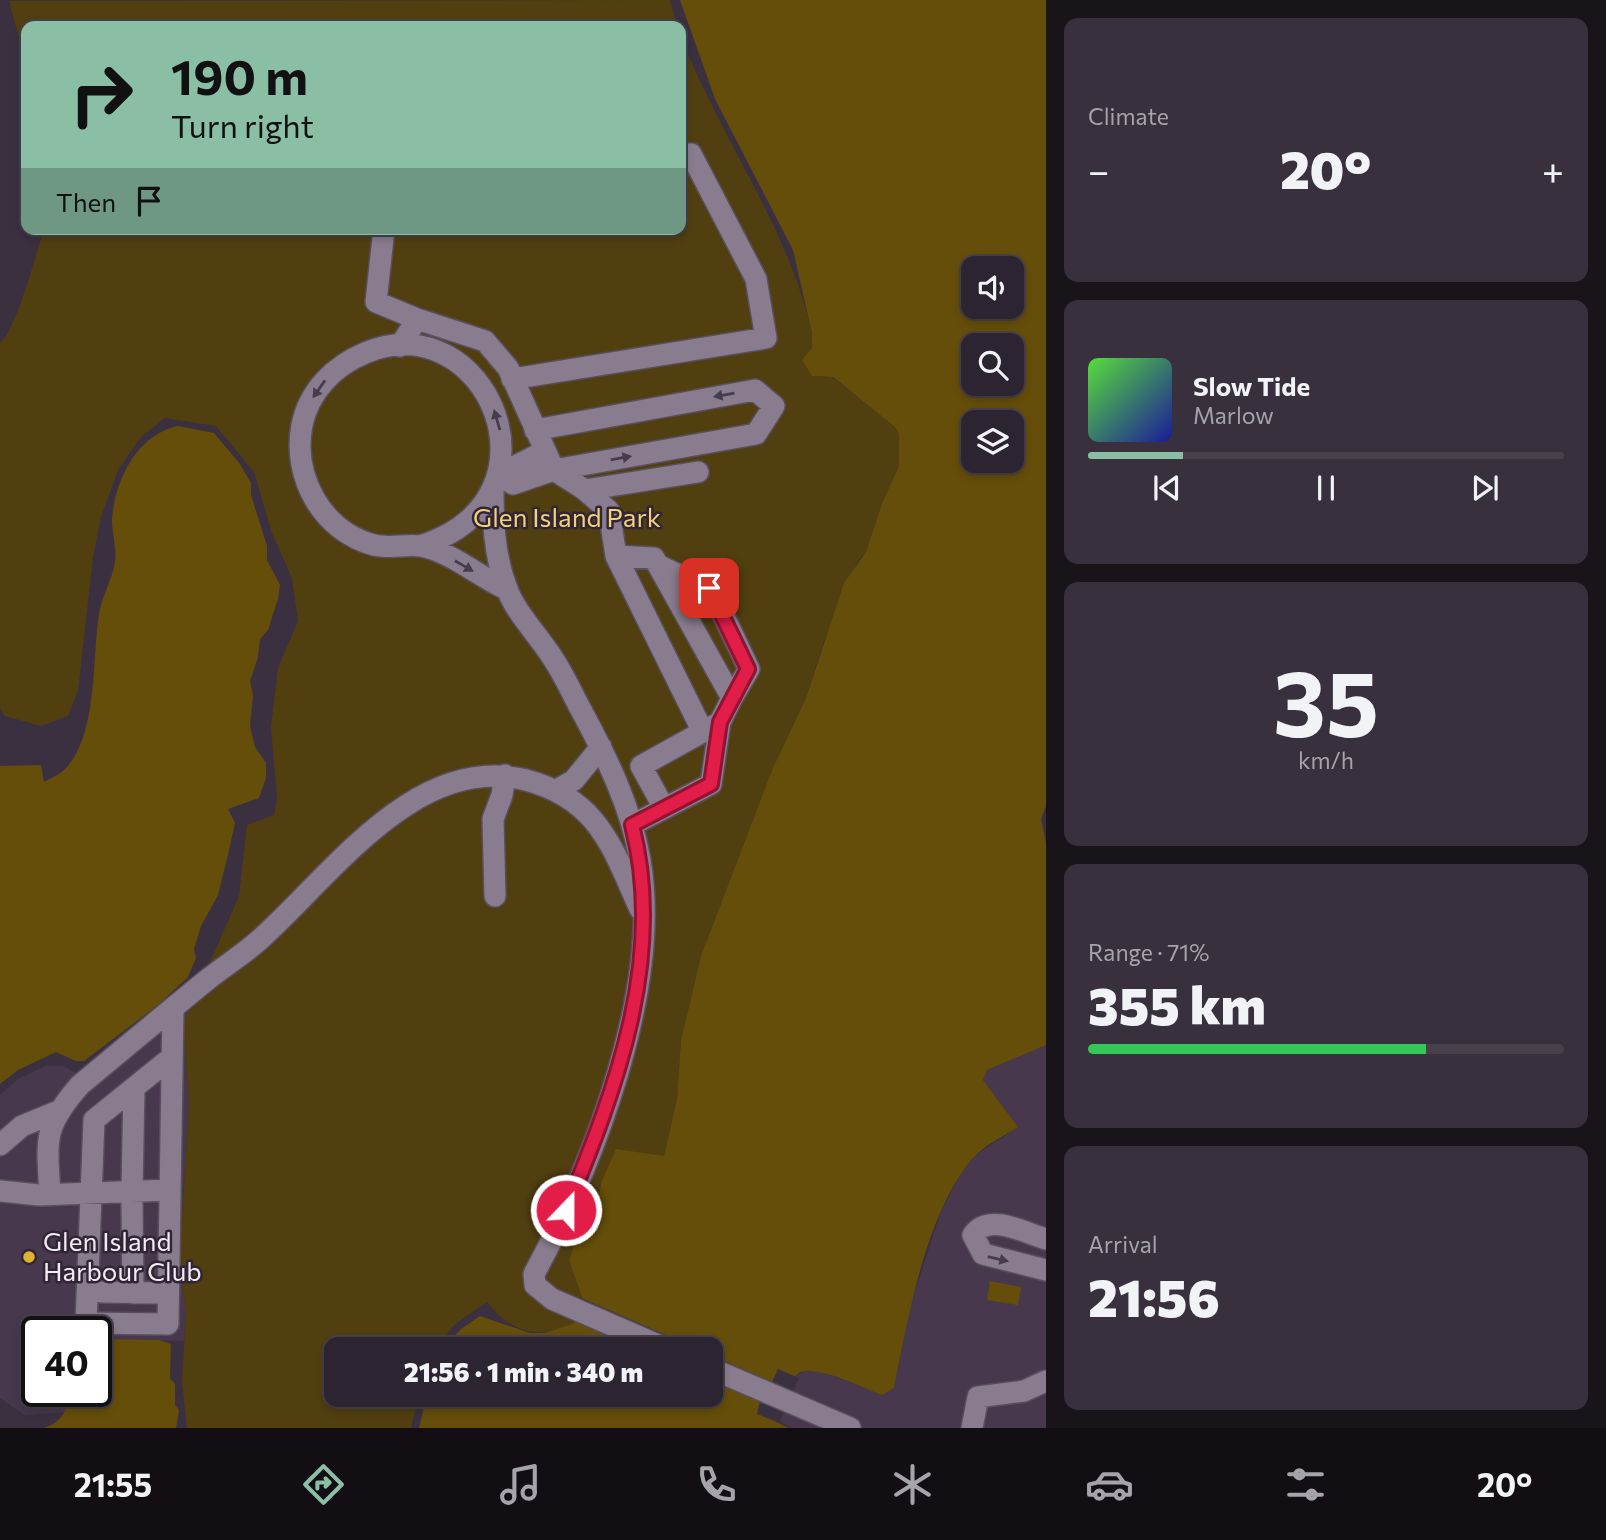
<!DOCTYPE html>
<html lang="en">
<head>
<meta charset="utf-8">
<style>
  :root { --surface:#2c2430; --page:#38303c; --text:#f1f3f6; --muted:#a6a4ab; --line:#48414c; --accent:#8abfa5 }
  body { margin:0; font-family:Commissioner,sans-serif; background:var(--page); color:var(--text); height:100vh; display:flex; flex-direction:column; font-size:26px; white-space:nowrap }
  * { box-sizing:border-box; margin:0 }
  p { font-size:23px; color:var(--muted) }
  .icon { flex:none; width:38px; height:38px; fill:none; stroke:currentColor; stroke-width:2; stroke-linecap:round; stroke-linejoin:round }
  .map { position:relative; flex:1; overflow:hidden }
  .side { display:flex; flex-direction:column; gap:18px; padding:18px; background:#18141a; width:560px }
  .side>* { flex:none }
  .banner { position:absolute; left:21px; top:21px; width:665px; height:214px; border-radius:14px; box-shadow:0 4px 10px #0003,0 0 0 2px var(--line); background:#8abfa5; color:#111; overflow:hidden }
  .buttons { position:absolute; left:961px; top:256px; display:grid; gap:14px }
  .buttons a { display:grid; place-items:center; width:63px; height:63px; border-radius:14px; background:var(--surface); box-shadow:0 4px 10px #0003,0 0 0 2px var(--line); font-size:35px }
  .speed { position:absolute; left:21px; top:1316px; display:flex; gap:14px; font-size:35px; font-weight:700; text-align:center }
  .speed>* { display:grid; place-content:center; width:91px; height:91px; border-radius:50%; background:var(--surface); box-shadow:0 4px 10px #0003,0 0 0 2px var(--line); line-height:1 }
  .speed .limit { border:4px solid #111; border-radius:10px; background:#fff; color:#111 }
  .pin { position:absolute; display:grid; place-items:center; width:60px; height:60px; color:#fff; margin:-30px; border-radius:14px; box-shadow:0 4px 10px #0006 }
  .me { position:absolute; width:77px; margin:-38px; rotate:22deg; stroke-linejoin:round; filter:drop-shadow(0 0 5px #0008) }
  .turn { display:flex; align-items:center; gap:24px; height:147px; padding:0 35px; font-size:32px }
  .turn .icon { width:91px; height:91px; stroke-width:2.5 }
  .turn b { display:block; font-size:49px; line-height:60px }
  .then { display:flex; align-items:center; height:66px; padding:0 35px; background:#0003; gap:14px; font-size:26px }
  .big { font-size:52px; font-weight:800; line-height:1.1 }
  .side .widget { flex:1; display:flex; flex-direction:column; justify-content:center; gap:10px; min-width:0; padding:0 24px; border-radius:14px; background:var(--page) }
  .side .dial { align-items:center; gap:0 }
  .dial b { font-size:91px; line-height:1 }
  .song { display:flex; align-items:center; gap:21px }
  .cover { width:84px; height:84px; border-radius:10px; background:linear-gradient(135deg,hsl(110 70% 55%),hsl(240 70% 35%)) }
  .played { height:7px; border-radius:4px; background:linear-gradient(90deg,var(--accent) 20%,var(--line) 20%) }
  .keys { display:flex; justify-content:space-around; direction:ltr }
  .heat { display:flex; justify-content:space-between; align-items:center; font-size:38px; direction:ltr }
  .charge { height:10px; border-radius:5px; background:linear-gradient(90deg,#34c759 71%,var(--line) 0) }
  .trip { position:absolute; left:324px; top:1337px; width:399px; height:70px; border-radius:14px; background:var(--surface); box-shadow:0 4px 10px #0003,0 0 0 2px var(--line); font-weight:800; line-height:70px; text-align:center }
  .dock { display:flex; height:112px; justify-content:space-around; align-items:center; background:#120e13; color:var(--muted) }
  .dock .icon { width:49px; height:49px }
  .dock .current { color:var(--accent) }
  .dock b { font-size:32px; color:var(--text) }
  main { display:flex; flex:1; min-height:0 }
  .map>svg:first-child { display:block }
  .built { fill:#47384d }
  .green { fill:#513f10 }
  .water { fill:#654e09; fill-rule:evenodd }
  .pier { fill:#3b3040 }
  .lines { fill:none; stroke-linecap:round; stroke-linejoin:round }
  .minor-casing { stroke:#584f5c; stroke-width:24 }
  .minor { stroke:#897c8e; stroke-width:21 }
  .oneway { fill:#473c4b }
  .route-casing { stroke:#92132f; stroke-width:18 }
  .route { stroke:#e11d48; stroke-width:12 }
  .poi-dot { fill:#deb133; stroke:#312635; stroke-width:2.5 }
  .labels { text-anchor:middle; stroke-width:5; stroke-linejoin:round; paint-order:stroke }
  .park-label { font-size:26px; fill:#f4d077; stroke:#312635 }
  .poi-label { font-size:26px; fill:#f2eaf4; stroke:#312635; text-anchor:start }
</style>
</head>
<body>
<main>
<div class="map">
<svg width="1046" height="1428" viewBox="0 0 1046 1428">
  <rect width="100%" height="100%" fill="#3b3040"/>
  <path class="built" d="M207,969l-24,56 6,81 -10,158 7,47 -2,30 -82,-2 -6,7v-14h-59v59h33l-3,21 -42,3 -25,-17v-303l18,-16 29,-14 17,1 12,7z
    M1046,1045v383h-257l-14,-6 21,-46 8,-5 12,-1 66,24 12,-6 16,-81 31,-96 19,-36 16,-20 42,-28 -35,-47 3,-10z"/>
  <path class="green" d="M670,0l7,26h-651v37l-17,-62z
    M681,37c37,96 108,193 130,292 4,14 -1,30 1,47l20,1 64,51 3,7v31l-16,35 -17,51 -8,9 -34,80 -18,57 -34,72 -71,186 -20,84 -4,59 -13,57 -63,27 -5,31 -5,14 -17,17 -5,17 14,38 -10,24c-35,16 -63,8 -86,-22l-33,23 -19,24h-99v46h83l-8,33h-224l-5,-46 4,-71 -7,-47 10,-158 -6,-82 56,-128 8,-71 27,-10 3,-16 -6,-72 7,-59 20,-47 -6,-43 -20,-45 -18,-61 -38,-46 -51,-8 -24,19 -23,33 -17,47 -8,40 -15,134 -10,25 -27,10 -36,-10 -5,-8v-365c15,-10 37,-92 44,-114h637z"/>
  <path class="water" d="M680,0h366v806l-5,13 5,24v202l-59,25 -4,10 35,47c-14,9 -33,18 -44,30 -48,54 -66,161 -80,231l-12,7c-16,-6 -70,-32 -83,-22 -11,8 -18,36 -23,49l12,6h-369l8,-33h283v-46h-267l18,-20 19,-13 50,17h15l28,-9 10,-24 -14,-39 5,-16 17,-17 5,-14 5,-31 15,-34 48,7 13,-57 4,-59 20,-84 71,-186 34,-72 38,-115 22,-31 17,-51 16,-35v-31l-3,-7 -63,-51 -21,-1 -10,-16 10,-12v-15l-19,-83 -78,-151zM973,268h39v38h-39zM973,345h39v38h-39zM973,422h39v38h-39z
    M178,426l36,7 26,31 11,19v12l16,51v14l13,25 -2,14 -10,31 -8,9 -2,18 -8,24 3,14 -3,31 5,21 11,16v15l-7,20 -31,11 7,14 -8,36 -9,36 -17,31 -7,23 2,9 -8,19 -30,28 -74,56h-8l-20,-9 -38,18 -18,14v-318l41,-1 3,17c7,-4 17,-8 22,-14 32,-34 26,-111 33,-154 3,-18 13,-34 16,-52 2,-13 -3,-28 -3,-42 2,-38 25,-86 66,-94z
    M990,1281l31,6 -3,18 -31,-5z
    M102,1339l57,1 12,4 -1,34 5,6v21l4,5 -3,18h-132c19,-6 23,-18 26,-37h26v-45z"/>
  <path class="pier" d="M579,1297l119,52h-59l-68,-29z
    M711,1355l61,27 6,-13 21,9 -19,43 12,7 -35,-14 3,-13 -50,-21z"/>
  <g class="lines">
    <defs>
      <path id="minor" d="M384,229l-8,73 41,17
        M400,346l17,-27 68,22 23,27 46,102 31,20 24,21 7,45 38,2 78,140 -12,24 -9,62 -79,41
        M512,379l254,-41 -10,-59 -65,-125 -10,1
        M535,430l220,-40 19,16 -18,28 -202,36 -41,14 -15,-9 47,-24
        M493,487c0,35 1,67 13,99 8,25 32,49 46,71 11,16 19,34 28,51 26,48 51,98 60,152 22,127 -46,303 -106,414l1,11 17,14 115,50
        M585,490l113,-18
        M420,546c152,-48 65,-244 -55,-193 -31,13 -56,38 -63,72 -10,52 20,106 72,120 16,4 31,-1 47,1 30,6 57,30 85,43
        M616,556l87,176
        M658,565l54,26 37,78 -17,29
        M555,791l19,-11 27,-33
        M664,808l-23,-42 74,-41
        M495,896l-2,-77 9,-24 3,-20
        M172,1057l-78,63 -8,203 82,1 5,-316
        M0,1145l22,-19 34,-14
        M0,1191l39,4 131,-5
        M132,1191l2,-103
        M50,1195c-3,-55 -8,-67 30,-110 42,-35 84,-70 127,-105 16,-13 34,-24 50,-38 73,-64 158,-190 269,-162 26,7 50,20 67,40 22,26 33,59 47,89
        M132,1204l1,89
        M1046,1239c-21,-6 -57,-27 -73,-4l10,19 63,16
        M102,1292l66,1
        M710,1368l140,60
        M972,1428l6,-31 46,-6 22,-10"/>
    </defs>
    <use href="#minor" class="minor-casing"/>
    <use href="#minor" class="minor"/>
  </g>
  <defs><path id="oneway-solid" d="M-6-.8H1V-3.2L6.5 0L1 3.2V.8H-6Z" transform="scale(1.75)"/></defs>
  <g class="oneway">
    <use href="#oneway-solid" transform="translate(319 389) rotate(125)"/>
    <use href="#oneway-solid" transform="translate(724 395) rotate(170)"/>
    <use href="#oneway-solid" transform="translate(497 420) rotate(-106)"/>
    <use href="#oneway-solid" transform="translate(621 458) rotate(-10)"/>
    <use href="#oneway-solid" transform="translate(464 566) rotate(30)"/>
    <use href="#oneway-solid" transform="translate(998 1259) rotate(13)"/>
  </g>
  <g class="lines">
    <defs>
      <path id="route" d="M566,1210c50,-121 100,-253 66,-385l79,-41 9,-62 28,-53 -39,-81"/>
    </defs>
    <use href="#route" class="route-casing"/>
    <use href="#route" class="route"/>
  </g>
  <circle class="poi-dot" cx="29" cy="1257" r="7"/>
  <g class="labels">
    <g class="park-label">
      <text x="567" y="527">Glen Island Park</text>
    </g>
    <g class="poi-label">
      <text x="43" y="1251">Glen Island<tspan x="43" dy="30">Harbour Club</tspan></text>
    </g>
  </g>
</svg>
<div class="buttons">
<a><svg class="icon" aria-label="sound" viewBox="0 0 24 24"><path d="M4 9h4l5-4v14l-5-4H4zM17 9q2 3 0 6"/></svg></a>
<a><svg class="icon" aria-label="search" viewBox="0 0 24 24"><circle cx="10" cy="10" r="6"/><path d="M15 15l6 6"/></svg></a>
<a><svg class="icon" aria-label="layers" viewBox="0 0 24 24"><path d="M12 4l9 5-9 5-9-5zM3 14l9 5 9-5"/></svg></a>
</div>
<div class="speed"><div class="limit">40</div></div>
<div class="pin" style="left:709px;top:588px;background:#d93025"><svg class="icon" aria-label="arrive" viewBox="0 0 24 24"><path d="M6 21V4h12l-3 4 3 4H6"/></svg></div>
<svg class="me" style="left:566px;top:1210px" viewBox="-20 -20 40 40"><circle r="17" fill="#e11d48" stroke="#fff" stroke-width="3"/><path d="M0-11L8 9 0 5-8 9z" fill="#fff"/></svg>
<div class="trip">21:56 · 1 min · 340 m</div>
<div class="banner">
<div class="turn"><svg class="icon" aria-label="right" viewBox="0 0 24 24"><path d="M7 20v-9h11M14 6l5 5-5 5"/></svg><div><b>190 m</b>Turn right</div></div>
<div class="then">Then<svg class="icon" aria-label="arrive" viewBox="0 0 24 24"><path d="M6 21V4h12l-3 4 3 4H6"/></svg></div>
</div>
</div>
<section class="side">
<div class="widget"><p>Climate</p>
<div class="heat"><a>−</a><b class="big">20°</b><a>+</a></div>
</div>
<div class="widget">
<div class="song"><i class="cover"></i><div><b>Slow Tide</b><p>Marlow</p></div></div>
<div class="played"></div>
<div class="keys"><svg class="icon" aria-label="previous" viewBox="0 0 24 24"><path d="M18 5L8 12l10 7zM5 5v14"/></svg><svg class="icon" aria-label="pause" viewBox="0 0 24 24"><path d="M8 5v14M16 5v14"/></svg><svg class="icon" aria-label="next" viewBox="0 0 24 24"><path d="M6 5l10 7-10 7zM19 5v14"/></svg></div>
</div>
<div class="widget dial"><b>35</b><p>km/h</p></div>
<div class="widget"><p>Range · 71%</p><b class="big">355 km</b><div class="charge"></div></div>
<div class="widget"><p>Arrival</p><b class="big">21:56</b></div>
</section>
</main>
<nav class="dock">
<b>21:55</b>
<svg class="icon current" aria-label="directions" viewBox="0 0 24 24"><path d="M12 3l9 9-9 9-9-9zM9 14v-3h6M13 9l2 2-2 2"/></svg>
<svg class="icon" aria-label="music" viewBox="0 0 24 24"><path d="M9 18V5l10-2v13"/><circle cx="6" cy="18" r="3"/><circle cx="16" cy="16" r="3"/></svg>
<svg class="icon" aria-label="phone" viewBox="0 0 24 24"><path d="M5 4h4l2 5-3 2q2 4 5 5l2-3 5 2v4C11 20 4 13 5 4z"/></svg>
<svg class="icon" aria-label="climate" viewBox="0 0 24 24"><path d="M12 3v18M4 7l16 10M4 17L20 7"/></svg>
<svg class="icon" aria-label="car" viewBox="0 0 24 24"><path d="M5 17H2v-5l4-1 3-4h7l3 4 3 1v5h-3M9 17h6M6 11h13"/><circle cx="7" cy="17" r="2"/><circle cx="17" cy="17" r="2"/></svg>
<svg class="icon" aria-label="filters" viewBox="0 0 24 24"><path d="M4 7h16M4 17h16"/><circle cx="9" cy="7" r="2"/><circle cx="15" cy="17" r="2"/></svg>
<b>20°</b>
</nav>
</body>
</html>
